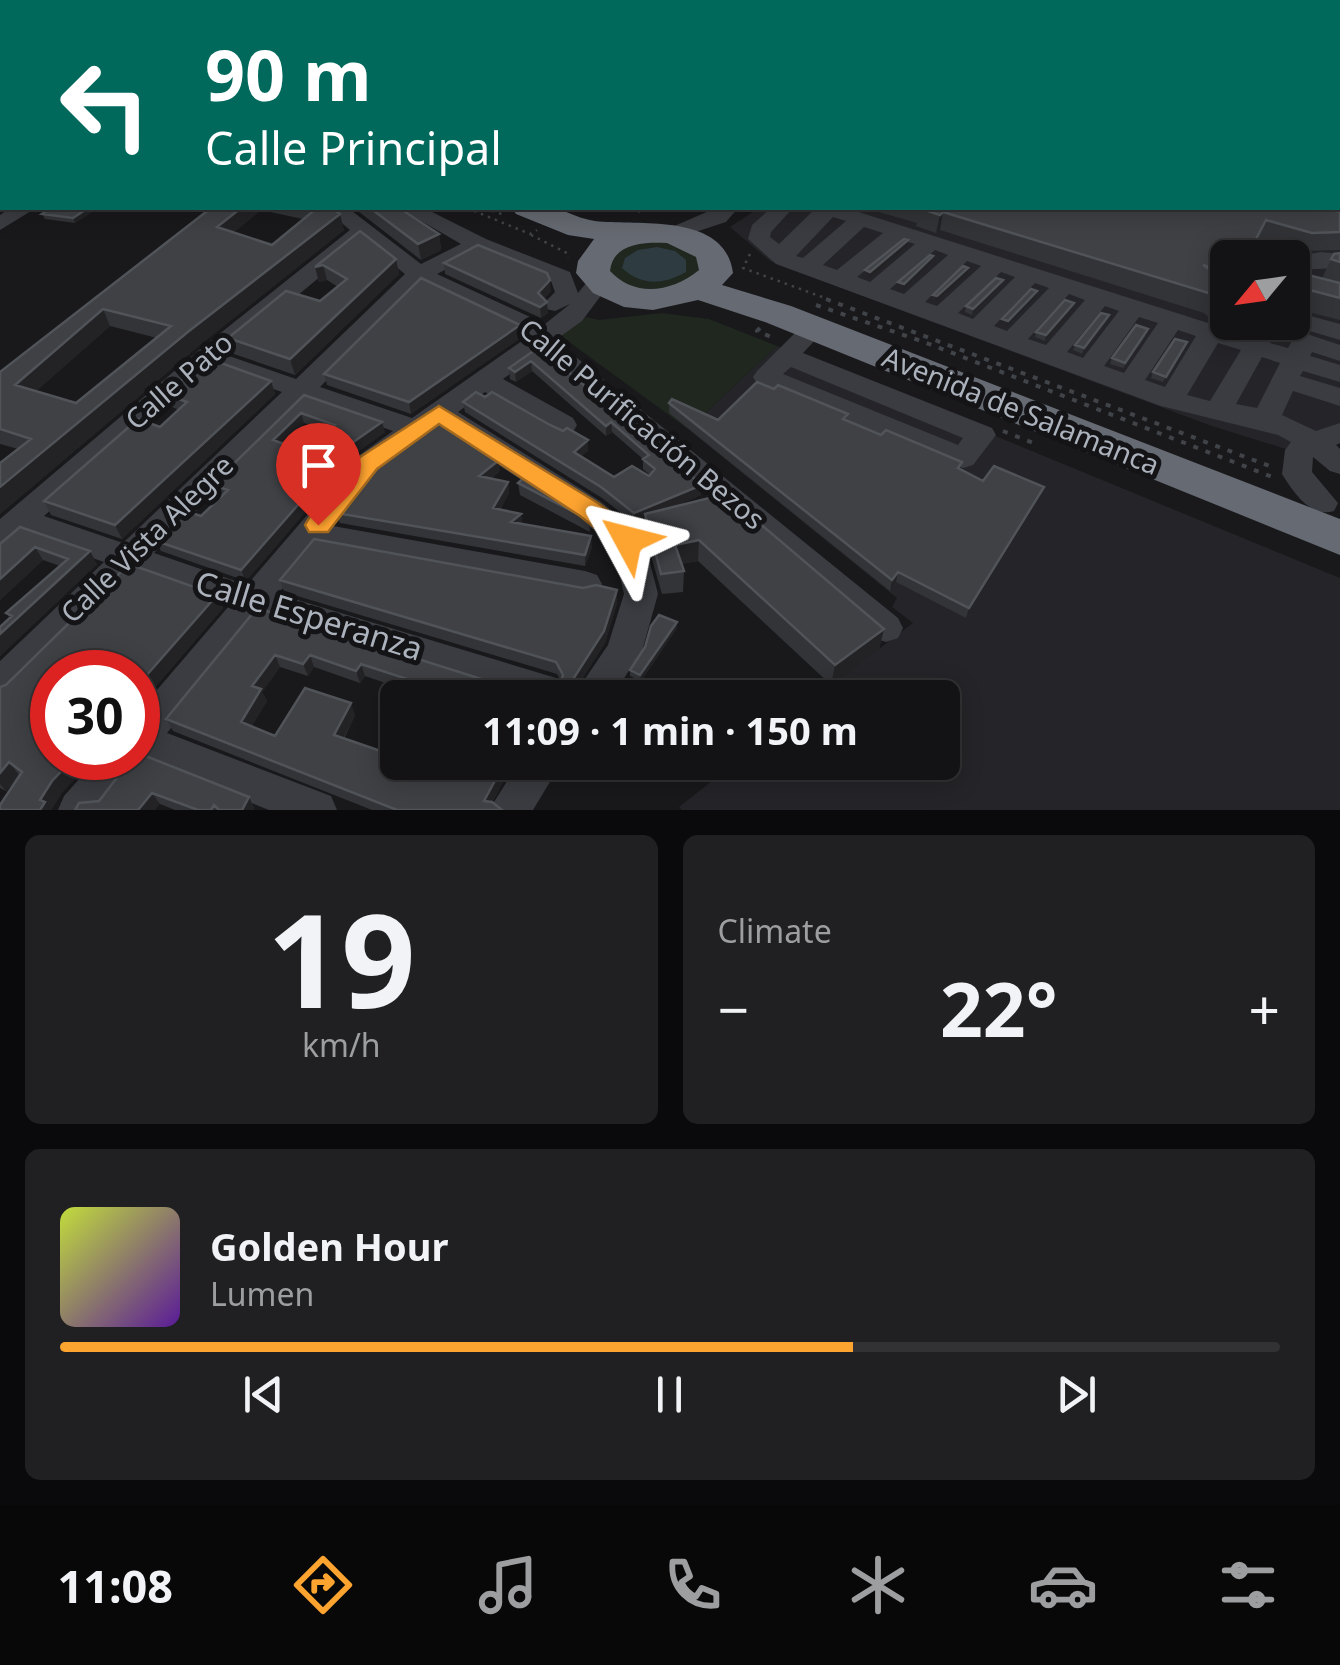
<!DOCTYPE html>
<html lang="en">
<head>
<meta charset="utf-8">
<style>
  :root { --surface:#131315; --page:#202022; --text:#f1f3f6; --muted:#9d9ea0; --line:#323234; --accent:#fda330 }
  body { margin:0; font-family:"Noto Sans",sans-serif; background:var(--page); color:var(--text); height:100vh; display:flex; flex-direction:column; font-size:38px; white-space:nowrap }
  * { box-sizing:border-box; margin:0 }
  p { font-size:32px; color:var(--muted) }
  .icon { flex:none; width:55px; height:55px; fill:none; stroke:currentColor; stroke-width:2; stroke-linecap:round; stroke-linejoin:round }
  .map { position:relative; height:810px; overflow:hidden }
  .panel { display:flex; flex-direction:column; gap:25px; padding:25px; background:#0a0a0c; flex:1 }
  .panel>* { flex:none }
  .hud { position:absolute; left:0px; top:0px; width:1340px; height:210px; box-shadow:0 5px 25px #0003,0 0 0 2px var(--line); background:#00695c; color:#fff; overflow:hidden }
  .needle { width:65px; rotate:241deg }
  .fabs { position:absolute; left:1210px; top:240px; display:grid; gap:20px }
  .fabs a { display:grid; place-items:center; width:100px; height:100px; border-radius:15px; background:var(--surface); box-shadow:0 5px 25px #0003,0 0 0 2px var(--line); font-size:50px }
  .speed { position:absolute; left:30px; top:650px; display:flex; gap:20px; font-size:50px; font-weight:700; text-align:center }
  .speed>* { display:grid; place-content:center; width:130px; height:130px; border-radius:50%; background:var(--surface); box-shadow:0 5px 25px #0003,0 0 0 2px var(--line); line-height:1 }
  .speed .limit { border:15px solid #d22; background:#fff; color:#111 }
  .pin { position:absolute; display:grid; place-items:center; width:85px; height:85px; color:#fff; margin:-102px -42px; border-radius:50% 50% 50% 0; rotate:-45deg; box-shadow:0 0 10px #0007 }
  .pin .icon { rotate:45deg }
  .me { position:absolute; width:110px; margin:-55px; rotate:308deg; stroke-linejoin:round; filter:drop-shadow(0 0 8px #0008) }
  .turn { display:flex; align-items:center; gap:35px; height:210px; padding:0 40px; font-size:45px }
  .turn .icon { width:130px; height:130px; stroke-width:2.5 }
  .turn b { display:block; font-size:70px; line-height:85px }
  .big { font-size:75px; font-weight:700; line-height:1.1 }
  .panel .card { flex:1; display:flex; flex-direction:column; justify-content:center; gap:15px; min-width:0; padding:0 35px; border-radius:15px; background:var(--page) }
  .panel .dial { align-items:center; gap:0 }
  .dial b { font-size:130px; line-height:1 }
  .song { display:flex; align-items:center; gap:30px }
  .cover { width:120px; height:120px; border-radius:15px; background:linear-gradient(135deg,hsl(70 70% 55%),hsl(270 70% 35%)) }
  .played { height:10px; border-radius:5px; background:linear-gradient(90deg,var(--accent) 65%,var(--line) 65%) }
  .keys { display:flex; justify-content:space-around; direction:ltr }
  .heat { display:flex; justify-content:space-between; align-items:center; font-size:55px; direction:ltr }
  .panel .tiles { flex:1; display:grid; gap:25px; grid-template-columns:1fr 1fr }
  .card:last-child { grid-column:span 2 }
  .trip { position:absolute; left:380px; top:680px; width:580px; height:100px; border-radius:15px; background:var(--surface); box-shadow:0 5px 25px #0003,0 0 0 2px var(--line); font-weight:700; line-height:100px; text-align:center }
  .tabs { display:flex; height:160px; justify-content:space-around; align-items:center; background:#080808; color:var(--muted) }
  .tabs .icon { width:70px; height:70px }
  .tabs .selected { color:var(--accent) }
  .tabs b { font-size:45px; color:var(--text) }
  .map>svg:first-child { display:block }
  .built { fill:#252529; fill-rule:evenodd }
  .green { fill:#1f271f }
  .water { fill:#2e3b41 }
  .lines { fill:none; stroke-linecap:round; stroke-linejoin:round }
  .path-far1 { stroke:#404348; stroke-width:2.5; stroke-dasharray:2.5 5; stroke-linecap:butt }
  .path { stroke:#404348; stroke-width:4; stroke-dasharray:5 8; stroke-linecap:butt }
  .minor { fill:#3a3c41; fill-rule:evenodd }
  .highway { fill:#666a72; fill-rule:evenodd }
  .wall { fill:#323437; fill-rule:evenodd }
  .shaded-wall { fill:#232326 }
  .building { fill:#3f4145; stroke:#505358; stroke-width:2.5; fill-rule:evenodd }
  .route { fill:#fda330; stroke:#a46a1f; stroke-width:2.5 }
  .labels { text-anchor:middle; stroke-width:10; stroke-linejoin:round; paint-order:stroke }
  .street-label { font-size:28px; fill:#abb2bc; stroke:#141417 }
  .near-street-label { font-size:32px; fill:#abb2bc; stroke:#141417 }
</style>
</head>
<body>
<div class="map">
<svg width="1340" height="810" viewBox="0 0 1340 810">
  <rect width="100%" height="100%" fill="#19191c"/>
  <path class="built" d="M759,208h537l44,11v222l-32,15 -99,-31 -439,-164 -40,-34zM1228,258h64v64h-64z
    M777,346l563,232v232h-658l-3,-3 56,-44 207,-1v-64l-126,-1 97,-74 -21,-16 5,-9 -209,-169z"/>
  <path class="green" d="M870,0h470v90l-2,-88z
    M660,237l45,25 -8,18 -44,13 -43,-13 -5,-25 9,-8z
    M662,313l47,6 68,27 -89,83 -127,-93 25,-19 13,3z"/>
  <path class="water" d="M657,247l18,4 11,9v12c-23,13 -45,14 -64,-4l3,-10 13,-8z"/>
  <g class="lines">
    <path class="path-far1" d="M953,0l14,2
      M1133,0l8,2
      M467,208l63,26 7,-4
      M485,208l19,7
      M623,208l20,4
      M531,235l36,18 1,5
      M750,254l-7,14 90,33"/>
    <path class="path" d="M826,299l446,168
      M816,305l108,37 351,136
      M760,328l-3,3 19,8
      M1003,431l33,13"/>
    <path class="minor" d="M51,0h20l1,2h-19z
      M379,0h16l1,2h-18z
      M0,16h2v9h-2z
      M1338,195h2v12h-2z
      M11,208h25l-36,22v-15z
      M324,208h24l73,56 40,-20 -62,-36h25l62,31 84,33 8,21 13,-16h16l4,5 -29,39 -25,18 4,6 337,273 5,10 -5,10 -12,4 -12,-4 -334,-286 -37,27 70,39 4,7 -4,7h-20l-68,-40 -27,20 142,89 39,31 5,8 14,54 -16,57 -31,47h-39l36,-53 16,-51 -11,-48 -35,-29 -139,-91 -61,44 -45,56 252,45 12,4 5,9 -5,9 -12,4 -268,-50 -39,47 278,84 5,11 -4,9h-38l-258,-82 -94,117 164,63 6,14h-68l-127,-51 -38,51h-46l6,-14 34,-38h40v-46l91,-106 -94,-33 -122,122 -13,5v-39l104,-99 -80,-28 -24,15v-30l198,-168 152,-121zM363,241l42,33 -109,105 -70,-24zM479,252l72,29 4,11 -12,12 3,5 9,2 15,-7 -25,20 -108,-50zM422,284l107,52 -117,82 -92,-31zM211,367l71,25 -159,151 -79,-27zM306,401l87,30 -35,25 -111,129 -93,-32z
      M716,208h22l-12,14 -49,16 -8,2 -11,-7z
      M771,208h22l-22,24 -1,5 9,7 37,-36h30l403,128 8,-14h25l-12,21 18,5 7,-12 9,-3 36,12v16l-28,-9 -2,4 30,9v17l-37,-11 -3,5 40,12v18l-47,-15 -11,24 34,16 24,-8v20l-4,2 4,4v25l-10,-3 -17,-14 -1,15 26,31 -4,8c-24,7 -40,-18 -52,-37l3,-24 6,-8 -13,-7 -117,-29 -385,-142 -28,-25 4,-14zM833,217l13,4 -43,37 -7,-2zM864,227l19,6 -46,37 -14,-5zM902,240l13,4 -45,38 -13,-5zM935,250l13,5 -44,39 -14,-5zM967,261l14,5 -44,40 -12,-4zM1001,272l14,5 -42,42 -15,-6zM1035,283l14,5 -42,43 -13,-5zM1069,294l16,6 -39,45 -18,-6zM1105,306l14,5 -36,47 -16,-6zM1139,317l19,6 -34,50 -20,-7zM1178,330l18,6 -31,51 -20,-7zM1218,343l23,7 -31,51 -23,-6zM1262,357l18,6 -23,45 -21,-4z
      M1321,252l19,2v14l-48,2v-12h-5c12,-4 22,-3 34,-6z
      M1292,311l48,13v16l-57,-17 9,-1z
      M805,329l13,8 -15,16 189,75 4,7 -23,30 -10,3 -206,-85 -4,-6 4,-6 39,-39zM791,367l172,71 -5,7 -175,-71z
      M519,762h43l-29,48h-44z"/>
    <path class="highway" d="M0,0h16l1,2h-15v5z
      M512,208c14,-1 32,-3 46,1 12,4 23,10 37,12 44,5 130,-9 138,52l-11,12 69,21 549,213v36l-575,-233 -67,-22 -45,10 -29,-3 -31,-14 -17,-20 2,-12 16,-22 -26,-4 -52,-21zM667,243l29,14 3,13c-27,22 -64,28 -89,1 3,-28 34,-29 57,-28z"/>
  </g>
  <path class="wall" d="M191,0h185v2h-180z
    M2,30v156l-2,-1v-154z
    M51,208h47l-23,15 -30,-4 -3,-5z
    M211,208h121l12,22 -148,118 -196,166v-51l18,-14 -18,-5v-72zM261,210l42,9 -31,26 -38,-13zM110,326l47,12 -81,65 -40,-12z
    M354,208h45l40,26 2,16 -20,10z
    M865,208h462l13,4v38l-37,1 -45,-13 -30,20v57l-17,4 -7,-6 -264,-83 -4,3 -20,-7 1,-3z
    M360,231l36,28 3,15 -104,101 -61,-21 -6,-16 92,-37 18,-14 -11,-7 -8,2 -4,-15z
    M1340,253v67l-48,-12v-45l8,10 22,5 12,-24z
    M444,263l107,28 -7,8 4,14 -7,5 -96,-44z
    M1003,280l-1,5 -30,30 -7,-3 1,-6z
    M1074,303l-1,6 -28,32 -10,-4 1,-5z
    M1109,315l-2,6 -25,33 -9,-4 2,-5z
    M520,325l2,12 -111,77 -84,-29 -3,-11z
    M1146,335l-23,33 -13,-4 2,-6z
    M1187,342l-24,40 -12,-4 2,-6z
    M539,347l163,138 -1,10 -26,11 209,123 -5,20 -48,36 -133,-124 -17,3 3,7 -1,21 -21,2 -17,-59v-16l-10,5 -33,-26 -137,-86 -2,-10 125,49 -7,5 33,21 35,-1 1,-1 -7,-6v-10l-31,-27 -6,4 -74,-65 -16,11 -6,-3 -1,-11z
    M271,381l4,13 -153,145 -71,-24 -7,-14 116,-74 19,-17 -7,-3 -6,-13z
    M774,389l74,25 -2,6 35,15 81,27 -2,7 23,12 61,6 -4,11 -74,120 -70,-36 -6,9 -221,-178v-10l49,17z
    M304,395l81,37 -30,22 -109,127 -85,-30 -5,-10 45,-25 20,-19 -4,-1 -5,-11zM304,423l24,9 -20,21 -25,-9z
    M500,471l-9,8 17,3 1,11 -9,17 21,4 1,10 70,23 -7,19 -245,-43 -4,-10z
    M518,483l71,37 1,12 -70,-37z
    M20,527l77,37 -97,92v-29l10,-9 -4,-5 54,-47 -17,-6 -43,40v-56z
    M280,580l337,10v13l-12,40 -35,55h-140l-65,-22 -5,7 -46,-16 -6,9 -28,-9 -18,25 5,9 -16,26 24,9 80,-21 -11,24 101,35 7,-12h57l1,7 -18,34 10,7h-130l-199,-79 -7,-12 91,-111 259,82 43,-2 2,-7 -4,-7 -273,-82z
    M217,595l6,13 -85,99v-35l-87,138h-51l20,-35 -14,16 -6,-3v-101z
    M677,628l-36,53 -11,-5v-6z
    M132,758l117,39 5,11 -1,2h-78l-15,-6 -61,-3z"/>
  <path class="shaded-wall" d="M504,0h29l-6,2h-29z
    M88,208h10l-23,15 -2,-5z
    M241,208h19l1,2 -39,32 -5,-15z
    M943,212l-3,18 -4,3 4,-18z
    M340,214l4,16 -148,118 -196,166v-27l189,-156z
    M439,234l2,16 -20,10 -3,-16z
    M908,240l-1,6 -38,32 1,-6z
    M933,256l-1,5 -29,29 1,-6z
    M396,259l3,15 -104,101 -5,-16z
    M323,265l4,15 -8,2 -4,-15z
    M968,268l-1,6 -31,28 1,-6z
    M550,280l1,11 -12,13 -1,-11z
    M1003,280l-1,5 -30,30 1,-6z
    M1302,288l-10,20v-5l5,-10z
    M1037,291l-2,6 -29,30 2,-6z
    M1228,298v17l-17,4 8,-19z
    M547,302l1,11 -7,5 -1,-11z
    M1074,303l-1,6 -28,32 1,-6z
    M103,309l7,17 -86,76 -9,-17z
    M1109,315l-2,6 -25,33 2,-6z
    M520,325l2,12 -111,77 -2,-12z
    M531,361l1,10 -16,11 -1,-10z
    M271,381l4,13 -153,145 -7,-14z
    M301,413l3,10 -28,28 -3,-11z
    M382,422l3,10 -30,22 -109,127 -5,-11 111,-127z
    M611,422l1,10 -6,4v-10z
    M588,440v11l-14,11v-10z
    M499,460l1,11 -19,16 -2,-11z
    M508,482l1,11 -14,26 -2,-11z
    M702,485l-1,10 -55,24 -1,-5v5l-10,5 -1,-11z
    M1044,487l-4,11 -74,120 3,-10z
    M521,514l1,10 -11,-2z
    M591,536l1,11 -7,19v-11z
    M699,540l-1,21 -23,4v-20z
    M35,547l8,13 -43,40v-21z
    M90,551l7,13 -97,92v-22z
    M898,572l-2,10 -6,9 2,-11z
    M617,590v13l-12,40 -35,55h-9z
    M217,595l6,13 -85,99v-22z
    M677,622v6l-36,53 -1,-6z
    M884,629l-5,20 -48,36 4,-20z
    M275,655l5,12 -18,25 5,9 -20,33 -6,-12 11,-36z
    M310,655l4,12 -6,9 -5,-12z
    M361,664l4,12 -5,7 -4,-12z
    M351,703l4,12 -16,32 -5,-12z
    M74,758h21l-34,36 -10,16h-11v-10l12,-19z
    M9,762l10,13 -13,16 -6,-7v-11z
    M505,762h4l1,7 -22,41 -4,-9z
    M152,793l8,11 -5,6h-17z
    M249,797l5,11 -1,2h-11z"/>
  <path class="building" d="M215,0h159l-12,2h-142z
    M397,0l44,1 63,-1 -6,2h-101z
    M2,30v101l-2,-1v-99z
    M2,139v37l-2,-1v-35z
    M51,208h37l-15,10 -31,-4z
    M211,208h30l-24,19 55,18 45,-37h15l8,6 -151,117 -189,156v-24l31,-24 -31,-10v-57zM103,309l68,17 -95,77 -61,-18z
    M370,208h29l40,26 -21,10z
    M919,208h408l13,4v20l-28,1 -46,-13 -20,38h-18v14l-25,-7 25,17v16l-9,2 -7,-6 -269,-82 -3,3z
    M360,231l36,28 -106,100 -62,-21 58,-47 34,10 27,-22 -24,-14 -8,2z
    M904,239l4,1 -38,32 -5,-2z
    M478,245l69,28 3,7 -12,13 9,9 -7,5 -96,-44z
    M1340,253v9l-9,-3 3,-5z
    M930,255l3,1 -29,28 -6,-2z
    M1292,263l5,1 3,9 40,10v15l-38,-10 -5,5 -5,-1z
    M963,266l5,2 -31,28 -4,-1z
    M421,278l99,47 -111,77 -85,-28z
    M996,278l7,2 -30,29 -7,-3z
    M1031,289l6,2 -29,30 -6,-2z
    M1065,300l9,3 -28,32 -10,-3z
    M1101,313l8,2 -25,33 -9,-3z
    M1136,325l12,4 -23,34 -13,-5z
    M1175,339l12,3 -21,35 -13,-5z
    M539,347l163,138 -68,28 -33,-26 -138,-85 13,-10 9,5 7,-5 58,33 13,6 4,-3 21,12 -14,12 40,25 18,-11 17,10 6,-7 -12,-10 6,-4 -38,-33 -5,4 -75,-65 -16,11 -6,-4z
    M207,358l64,23 -156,144 -71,-24 94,-82 22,8 27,-25 -21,-8z
    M757,382l17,7 4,-4 70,29 -5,5 38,16 5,-5 76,32 -4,6 25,13 11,-15 50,21 -75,121 -71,-36 -6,8 -223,-177 3,-4 46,21z
    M304,395l78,27 -30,21 -111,127 -85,-29 29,-30 16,5 27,-26 -16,-5zM301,413l34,12 -27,28 -35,-13z
    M437,420l62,40 -20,16 29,6 -15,26 28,6 -10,8 80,14 -6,19 -249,-42 42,-51z
    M526,476l63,44 -71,-37z
    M725,494l159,135 -49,36 -136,-125 -24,5 9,26 -23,3 -16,-60z
    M20,527l70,24 -90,83v-7l12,-11 -6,-3 62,-54 -33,-12 -35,32v-35z
    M314,539l269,49 13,-3 21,5 -13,41 -43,67h-117l3,-6 -86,-28 -5,7 -46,-16 -7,9 -28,-9 -23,31 9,3 -20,33 34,14 30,-48 46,15 -17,32 64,22v5h15l32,12 7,-12h53l-21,39 8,1 10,8h-105l-231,-91 91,-111 259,82 43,-2 4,-13 -7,-13 -276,-82z
    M129,564l88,31 -79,90v-13h-86v86h22l-22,23 -12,19 5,2 -5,8h-40v-5l22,-33 -13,-10 -9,11v-86l6,-2z
    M659,615l18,7 -37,53 -10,-5 15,-23 6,-21z
    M138,753l111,44 -7,13h-23l-5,-5 -3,5h-13l-46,-17 -14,17h-63l4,-7 20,-2 33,-43h6z"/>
  <path class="route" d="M439,406l159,97 40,30 3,7 -3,7h-19l-39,-31 -141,-92 -62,45 -49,63h-19l-4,-7 4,-7 51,-61z"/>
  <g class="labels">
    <g class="street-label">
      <text transform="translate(179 381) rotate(-41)" y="10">Calle Pato</text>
      <text transform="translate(1021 411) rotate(22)" y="10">Avenida de Salamanca</text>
      <text transform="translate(642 424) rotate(40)" y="10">Calle Purificación Bezos</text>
      <text transform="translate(147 539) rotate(-44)" y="10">Calle Vista Alegre</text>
    </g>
    <g class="near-street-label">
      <text transform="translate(309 616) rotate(17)" y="11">Calle Esperanza</text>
    </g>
  </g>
</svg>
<div class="fabs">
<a><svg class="needle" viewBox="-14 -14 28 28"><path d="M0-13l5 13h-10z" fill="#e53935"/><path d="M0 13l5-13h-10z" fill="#9d9ea0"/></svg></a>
</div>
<div class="speed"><div class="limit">30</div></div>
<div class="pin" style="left:318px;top:525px;background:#d93025"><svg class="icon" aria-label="arrive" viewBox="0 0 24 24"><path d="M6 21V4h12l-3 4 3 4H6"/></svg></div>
<svg class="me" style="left:628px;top:540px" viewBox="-20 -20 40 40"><path d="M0-17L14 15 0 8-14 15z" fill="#fda330" stroke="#fff" stroke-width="4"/></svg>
<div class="trip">11:09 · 1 min · 150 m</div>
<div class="hud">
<div class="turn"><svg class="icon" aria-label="left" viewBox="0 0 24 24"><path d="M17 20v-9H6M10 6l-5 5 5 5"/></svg><div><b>90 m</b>Calle Principal</div></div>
</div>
</div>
<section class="panel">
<div class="tiles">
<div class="card dial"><b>19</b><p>km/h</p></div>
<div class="card"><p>Climate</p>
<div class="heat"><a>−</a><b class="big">22°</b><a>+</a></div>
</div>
<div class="card">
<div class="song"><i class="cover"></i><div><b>Golden Hour</b><p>Lumen</p></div></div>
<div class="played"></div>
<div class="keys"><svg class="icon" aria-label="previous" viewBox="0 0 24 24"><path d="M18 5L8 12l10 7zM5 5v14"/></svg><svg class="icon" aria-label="pause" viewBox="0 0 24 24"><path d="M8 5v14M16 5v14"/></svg><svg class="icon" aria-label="next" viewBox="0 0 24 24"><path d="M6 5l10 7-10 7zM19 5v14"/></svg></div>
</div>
</div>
</section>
<nav class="tabs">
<b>11:08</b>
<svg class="icon selected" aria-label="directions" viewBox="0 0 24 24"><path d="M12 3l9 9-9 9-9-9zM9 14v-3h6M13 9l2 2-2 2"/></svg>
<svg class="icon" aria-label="music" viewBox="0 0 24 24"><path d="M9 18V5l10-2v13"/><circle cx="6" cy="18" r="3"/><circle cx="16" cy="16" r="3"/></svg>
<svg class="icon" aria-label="phone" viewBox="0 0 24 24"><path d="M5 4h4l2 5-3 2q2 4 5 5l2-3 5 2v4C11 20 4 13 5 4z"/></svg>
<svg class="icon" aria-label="climate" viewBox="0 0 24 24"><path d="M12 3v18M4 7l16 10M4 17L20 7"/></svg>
<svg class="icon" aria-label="car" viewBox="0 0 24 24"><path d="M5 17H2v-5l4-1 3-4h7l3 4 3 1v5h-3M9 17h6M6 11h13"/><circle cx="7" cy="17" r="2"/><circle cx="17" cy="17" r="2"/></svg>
<svg class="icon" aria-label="filters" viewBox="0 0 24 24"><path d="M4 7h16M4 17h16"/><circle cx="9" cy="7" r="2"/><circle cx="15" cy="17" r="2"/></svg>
</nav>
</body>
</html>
